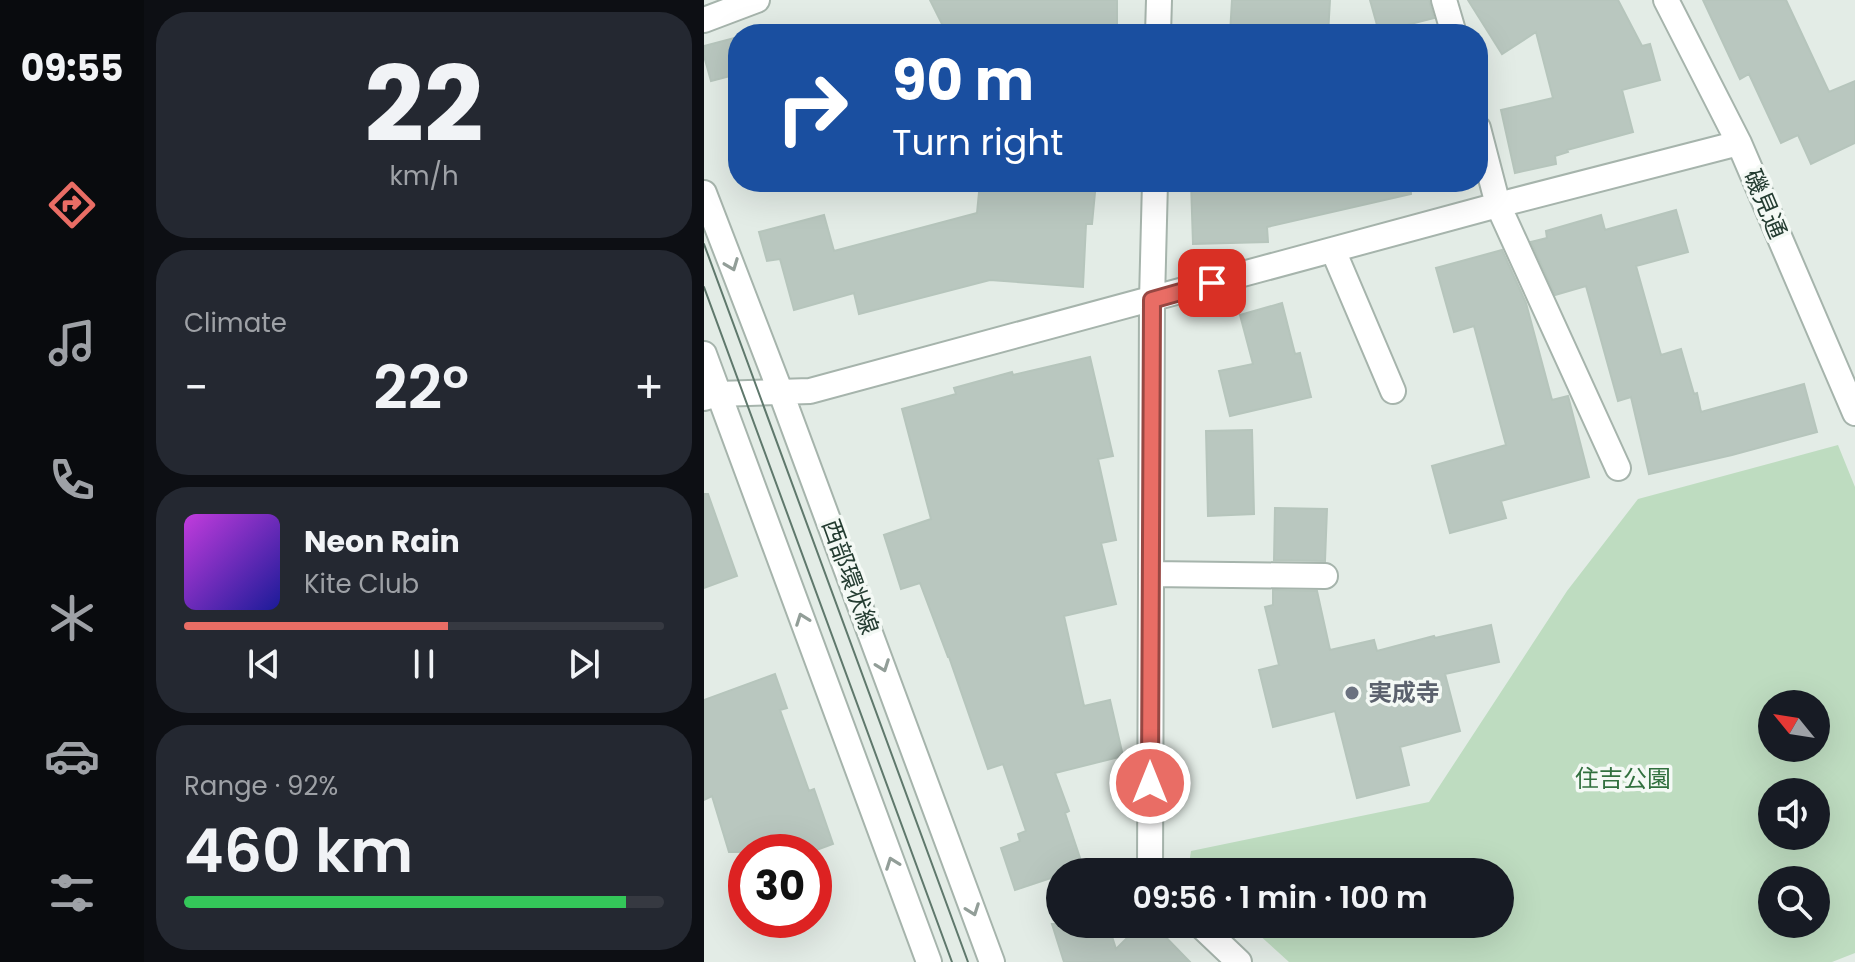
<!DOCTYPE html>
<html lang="en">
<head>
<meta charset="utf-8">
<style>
  :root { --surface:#171b24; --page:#242831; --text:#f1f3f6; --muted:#9ea1a6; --line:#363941; --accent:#e96d65 }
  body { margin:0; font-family:Poppins,"Noto Sans JP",sans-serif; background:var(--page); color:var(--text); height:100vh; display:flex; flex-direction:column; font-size:30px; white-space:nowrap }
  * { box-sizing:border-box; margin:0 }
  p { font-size:26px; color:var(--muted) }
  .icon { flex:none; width:44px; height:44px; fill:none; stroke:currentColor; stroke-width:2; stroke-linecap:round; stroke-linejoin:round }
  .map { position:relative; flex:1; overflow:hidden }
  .sheet { display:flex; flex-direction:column; gap:12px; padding:12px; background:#0d0f14; width:560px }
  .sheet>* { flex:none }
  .hud { position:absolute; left:24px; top:24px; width:760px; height:168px; border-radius:32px; box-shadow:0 8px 32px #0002; background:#1a4fa0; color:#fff; overflow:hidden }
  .needle { width:52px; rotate:300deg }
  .controls { position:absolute; left:1054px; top:690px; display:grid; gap:16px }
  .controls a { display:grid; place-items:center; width:72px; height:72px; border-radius:50%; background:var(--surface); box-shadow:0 8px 32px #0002; font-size:40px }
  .speed { position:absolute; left:24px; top:834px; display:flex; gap:16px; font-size:40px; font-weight:700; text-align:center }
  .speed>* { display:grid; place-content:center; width:104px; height:104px; border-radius:50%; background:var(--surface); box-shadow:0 8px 32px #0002; line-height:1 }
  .speed .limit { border:12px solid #d22; background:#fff; color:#111 }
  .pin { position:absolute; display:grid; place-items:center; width:68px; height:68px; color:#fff; margin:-34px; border-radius:16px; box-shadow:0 4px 12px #0006 }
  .me { position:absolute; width:88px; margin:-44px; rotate:0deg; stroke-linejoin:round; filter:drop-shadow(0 0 6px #0008) }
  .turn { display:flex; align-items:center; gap:28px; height:168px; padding:0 32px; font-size:36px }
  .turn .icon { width:104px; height:104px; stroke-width:2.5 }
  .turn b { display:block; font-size:56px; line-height:68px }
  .big { font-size:60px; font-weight:600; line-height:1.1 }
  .sheet .widget { flex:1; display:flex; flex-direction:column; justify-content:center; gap:12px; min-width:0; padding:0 28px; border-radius:32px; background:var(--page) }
  .sheet .dial { align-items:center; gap:0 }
  .dial b { font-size:104px; line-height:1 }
  .song { display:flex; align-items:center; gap:24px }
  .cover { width:96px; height:96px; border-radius:12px; background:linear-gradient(135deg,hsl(290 70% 55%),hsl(240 70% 35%)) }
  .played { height:8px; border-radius:4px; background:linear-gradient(90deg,var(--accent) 55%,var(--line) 55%) }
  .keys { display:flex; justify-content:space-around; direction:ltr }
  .heat { display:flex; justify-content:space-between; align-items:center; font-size:44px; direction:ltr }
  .charge { height:12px; border-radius:6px; background:linear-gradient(90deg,#34c759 92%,var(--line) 0) }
  .trip { position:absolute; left:342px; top:858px; width:468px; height:80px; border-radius:40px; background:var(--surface); box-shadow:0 8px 32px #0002; font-weight:600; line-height:80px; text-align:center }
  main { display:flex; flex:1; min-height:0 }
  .dock { display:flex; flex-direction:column; width:144px; justify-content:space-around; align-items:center; background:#090b0e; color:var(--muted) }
  .dock .icon { width:56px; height:56px }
  .dock .selected { color:var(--accent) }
  .dock b { font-size:36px; color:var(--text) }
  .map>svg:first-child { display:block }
  .green { fill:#bedcc0; fill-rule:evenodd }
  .building { fill:#b9c7bf; stroke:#b6c5bc; stroke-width:2 }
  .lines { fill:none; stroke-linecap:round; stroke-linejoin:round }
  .minor-casing { stroke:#a6b4ac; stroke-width:28 }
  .minor { stroke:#fff; stroke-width:24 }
  .tram { stroke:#5f786c; stroke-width:2 }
  .oneway { stroke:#929e98 }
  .route-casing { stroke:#974742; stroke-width:20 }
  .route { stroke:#e96d65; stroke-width:14 }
  .worship-dot { fill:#6b7280; stroke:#f4f9f5; stroke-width:3 }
  .labels { text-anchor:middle; stroke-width:7; stroke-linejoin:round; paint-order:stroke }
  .street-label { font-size:24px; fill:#243c31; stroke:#f4f9f5 }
  .worship-label { font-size:24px; font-weight:bold; fill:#5b616d; stroke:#f4f9f5; text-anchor:start }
  .park-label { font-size:24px; fill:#31703e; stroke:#f4f9f5 }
</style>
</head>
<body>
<main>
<nav class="dock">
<b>09:55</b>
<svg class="icon selected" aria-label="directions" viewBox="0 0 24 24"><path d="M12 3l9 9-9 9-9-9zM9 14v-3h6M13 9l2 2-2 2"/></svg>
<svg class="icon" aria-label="music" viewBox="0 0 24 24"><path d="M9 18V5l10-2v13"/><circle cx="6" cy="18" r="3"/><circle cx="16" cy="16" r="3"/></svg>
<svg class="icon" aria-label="phone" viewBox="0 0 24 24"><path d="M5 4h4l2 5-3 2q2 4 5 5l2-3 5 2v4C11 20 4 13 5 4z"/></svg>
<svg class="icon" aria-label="climate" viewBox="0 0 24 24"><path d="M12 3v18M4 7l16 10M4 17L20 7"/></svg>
<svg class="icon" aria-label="car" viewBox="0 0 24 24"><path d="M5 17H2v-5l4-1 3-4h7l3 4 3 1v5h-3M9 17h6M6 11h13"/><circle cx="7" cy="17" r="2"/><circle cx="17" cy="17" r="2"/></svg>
<svg class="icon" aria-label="filters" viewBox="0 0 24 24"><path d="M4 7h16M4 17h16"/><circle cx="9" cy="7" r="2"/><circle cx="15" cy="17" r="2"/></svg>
</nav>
<section class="sheet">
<div class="widget dial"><b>22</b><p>km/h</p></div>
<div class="widget"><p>Climate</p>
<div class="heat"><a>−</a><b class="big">22°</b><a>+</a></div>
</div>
<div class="widget">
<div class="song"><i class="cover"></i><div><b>Neon Rain</b><p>Kite Club</p></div></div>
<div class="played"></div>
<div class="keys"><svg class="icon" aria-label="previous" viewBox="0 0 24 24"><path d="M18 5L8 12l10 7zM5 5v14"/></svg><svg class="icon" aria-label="pause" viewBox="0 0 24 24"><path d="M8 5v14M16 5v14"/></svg><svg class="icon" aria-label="next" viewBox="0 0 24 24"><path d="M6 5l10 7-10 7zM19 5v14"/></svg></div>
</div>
<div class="widget"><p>Range · 92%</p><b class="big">460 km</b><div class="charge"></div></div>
</section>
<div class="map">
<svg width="1151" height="962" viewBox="0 0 1151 962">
  <rect width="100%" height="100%" fill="#e3ece6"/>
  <path class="green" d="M1134,445l17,42v466l-23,9h-543l-42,-38h253v-52l-312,-1 3,-20 238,-49 138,-211 71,-92zM1068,704h44v44h-44zM1068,792h44v44h-44zM1068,880h44v44h-44z"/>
  <path class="building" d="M226,0h187v34h-170z
    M528,0h98l-2,34h-98z
    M666,0h59l5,18 -55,14z
    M764,0h150l24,46 8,-2 10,36 -38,10 11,42 -66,18 1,2 -13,4 1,8 -41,9 -14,-63 52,-12 -17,-66 -34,22z
    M999,0h83l43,92 26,-11v62l-44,21 -13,-29 -17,8 -32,-69 -9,5z
    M34,37v37l-27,7 -7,-25v-10z
    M276,182l67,4v-4h49l-4,42h-6l-3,63 -93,-7 -131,34 -5,-21 -60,17 -14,-51 -13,2 -8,-29 65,-17 10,36 143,-38z
    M487,182h219l1,12 -144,33 1,15 -75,2z
    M972,210l12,42 -52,14 25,89 20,-6 13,45 3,-1 4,19 103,-28 13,48 -85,23 -83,19 -18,-77 -13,4 -32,-115 -31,9 -24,-53 16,-4 -1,-7 55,-16 4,15z
    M798,250l24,53 26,97 16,-4 21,81 -88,24 5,17 -56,15 -18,-67 74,-21 -32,-119 -20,6 -18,-64z
    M578,303l13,51 5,-1 11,44 -81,19 -11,-45 34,-7 -13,-49z
    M386,357l23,99 -15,3 18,81 -15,3 15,61 -52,12 20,90 26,-6 13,56 -68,17 14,38 -4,2 18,54 -14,5h-9v3l-45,15 -14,-42 19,-7 -2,-7 8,-3 -23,-67 -15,5 -39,-112h-1l-28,-74 -19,6 -17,-54 47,-16 -29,-110 54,-15 -2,-6 58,-16 1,3z
    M548,430l2,84 -46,2 -2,-85z
    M0,494h4l29,82 -33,12z
    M571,508l52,1 -2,52 -51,-1z
    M569,590l44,1 13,59 44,-10 3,11 57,-15 1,2 56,-13 8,37 -54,12 15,57 -60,16 9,38 -52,13 -22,-87 -62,16 -14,-57 20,-5 -14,-58 8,-2z
    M71,674l12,34 -7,2 29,81 5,-2 19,55 -22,8h-82l-17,-56 -8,4v-100z
    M348,924h56l8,25 25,-25h12l37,38h-126z"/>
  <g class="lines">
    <defs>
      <path id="minor" d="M740,0l10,34
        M962,0l73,143 116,270
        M0,20l53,-20
        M454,34l1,-34
        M774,128l20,77 120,263
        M0,193l77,200 211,569
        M629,250l60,141
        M0,354l225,608
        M0,398l14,-4 92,-3 688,-186 241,-62
        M447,574l174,2
        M446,872l2,-572 3,-118
        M495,924l40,38"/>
    </defs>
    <use href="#minor" class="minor-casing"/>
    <use href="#minor" class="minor"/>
    <path class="tram" d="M0,244l264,718
      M0,287l248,675"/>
  </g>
  <defs><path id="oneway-chevron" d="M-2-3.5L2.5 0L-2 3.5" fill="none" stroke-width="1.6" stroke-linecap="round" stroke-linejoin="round" transform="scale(2)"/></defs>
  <g class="oneway">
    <use href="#oneway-chevron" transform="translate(28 265) rotate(69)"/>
    <use href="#oneway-chevron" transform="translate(98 619) rotate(-110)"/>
    <use href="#oneway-chevron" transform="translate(179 666) rotate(70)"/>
    <use href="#oneway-chevron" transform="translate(188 863) rotate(-110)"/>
    <use href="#oneway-chevron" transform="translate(269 910) rotate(70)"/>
  </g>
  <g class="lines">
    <defs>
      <path id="route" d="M446,783l2,-483 60,-17"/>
    </defs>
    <use href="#route" class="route-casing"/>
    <use href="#route" class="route"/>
  </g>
  <circle class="worship-dot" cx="648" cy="693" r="8"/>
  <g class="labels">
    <g class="street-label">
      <text transform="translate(1061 204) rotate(67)" y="8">磯見通</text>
      <text transform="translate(146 577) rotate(70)" y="8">西部環状線</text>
    </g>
    <g class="worship-label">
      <text x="664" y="701">実成寺</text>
    </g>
    <g class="park-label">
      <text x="919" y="787">住吉公園</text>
    </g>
  </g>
</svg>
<div class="controls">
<a><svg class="needle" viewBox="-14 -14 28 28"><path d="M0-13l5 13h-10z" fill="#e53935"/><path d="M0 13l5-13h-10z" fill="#9ea1a6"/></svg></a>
<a><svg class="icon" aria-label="sound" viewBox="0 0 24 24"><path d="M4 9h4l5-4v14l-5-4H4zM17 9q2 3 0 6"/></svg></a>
<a><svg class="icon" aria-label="search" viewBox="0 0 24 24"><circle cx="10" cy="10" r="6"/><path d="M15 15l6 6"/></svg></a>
</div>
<div class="speed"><div class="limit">30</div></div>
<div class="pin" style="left:508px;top:283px;background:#d93025"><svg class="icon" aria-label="arrive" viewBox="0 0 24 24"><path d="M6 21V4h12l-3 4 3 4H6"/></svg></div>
<svg class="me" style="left:446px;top:783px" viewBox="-20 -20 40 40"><circle r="17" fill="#e96d65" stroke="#fff" stroke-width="3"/><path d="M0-11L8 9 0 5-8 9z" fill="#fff"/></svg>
<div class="trip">09:56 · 1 min · 100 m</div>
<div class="hud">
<div class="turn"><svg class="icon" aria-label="right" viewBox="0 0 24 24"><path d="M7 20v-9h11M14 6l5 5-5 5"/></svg><div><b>90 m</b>Turn right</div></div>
</div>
</div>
</main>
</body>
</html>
